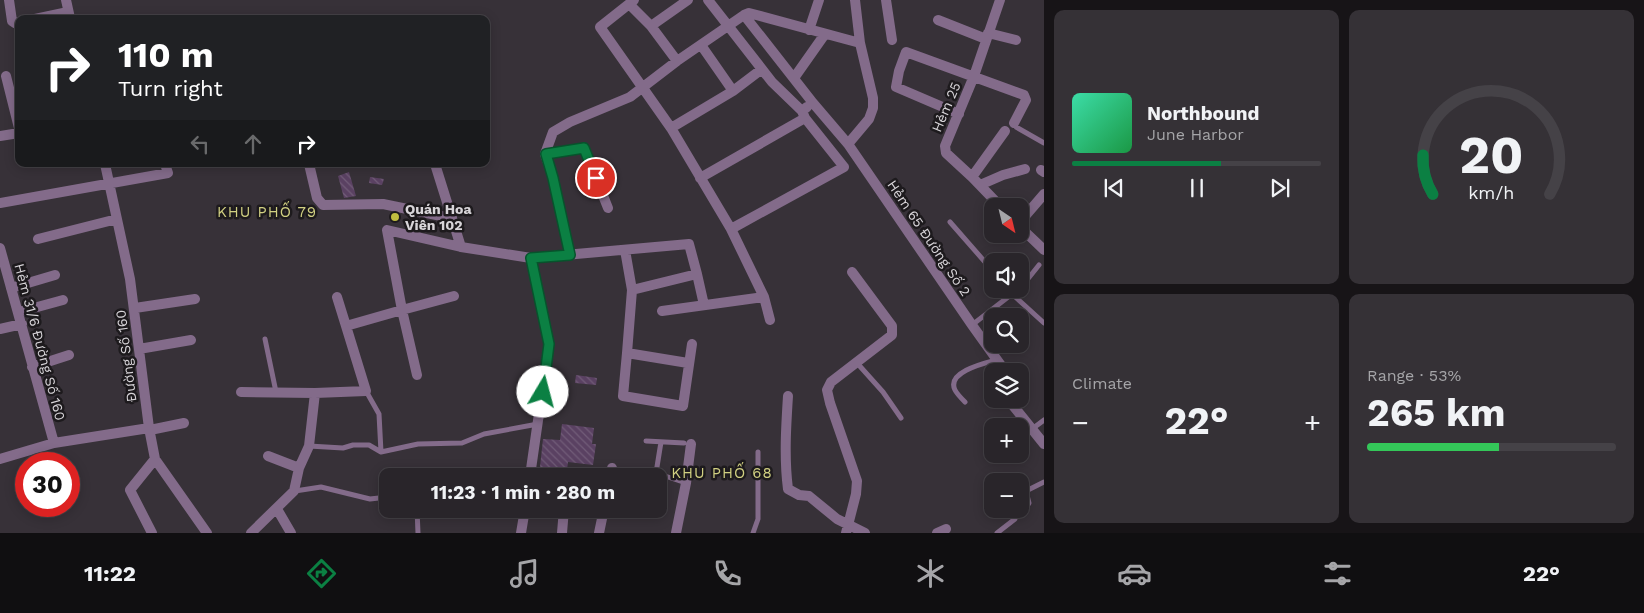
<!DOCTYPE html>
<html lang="en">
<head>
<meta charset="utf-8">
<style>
  :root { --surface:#29252a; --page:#353136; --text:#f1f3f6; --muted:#a5a5a8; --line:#454247; --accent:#0b8043 }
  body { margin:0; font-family:"Work Sans",sans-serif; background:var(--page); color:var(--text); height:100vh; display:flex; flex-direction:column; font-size:19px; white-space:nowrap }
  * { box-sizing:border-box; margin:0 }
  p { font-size:16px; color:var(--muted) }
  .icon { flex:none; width:28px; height:28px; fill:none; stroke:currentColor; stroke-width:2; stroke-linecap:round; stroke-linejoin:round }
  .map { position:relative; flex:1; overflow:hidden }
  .side { display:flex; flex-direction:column; gap:10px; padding:10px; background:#171417; width:600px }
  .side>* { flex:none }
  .guide { position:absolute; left:15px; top:15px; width:475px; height:152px; border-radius:10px; box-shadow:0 2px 12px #0003,0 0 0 1px var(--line); background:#202124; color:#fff; overflow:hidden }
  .needle { width:32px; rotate:145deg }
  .tools { position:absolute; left:984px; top:198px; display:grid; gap:10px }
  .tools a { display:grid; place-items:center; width:45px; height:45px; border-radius:10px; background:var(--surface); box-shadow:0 2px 12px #0003,0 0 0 1px var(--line); font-size:25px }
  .speed { position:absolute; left:15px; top:452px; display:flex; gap:10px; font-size:25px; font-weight:700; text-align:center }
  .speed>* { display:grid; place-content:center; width:65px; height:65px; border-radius:50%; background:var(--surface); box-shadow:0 2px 12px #0003,0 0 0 1px var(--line); line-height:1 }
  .speed .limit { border:8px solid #d22; background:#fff; color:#111 }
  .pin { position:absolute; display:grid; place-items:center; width:42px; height:42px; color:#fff; margin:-21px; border:2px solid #fff; border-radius:50%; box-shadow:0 1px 5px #0007 }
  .me { position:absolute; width:55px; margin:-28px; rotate:8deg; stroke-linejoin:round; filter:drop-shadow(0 0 4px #0008) }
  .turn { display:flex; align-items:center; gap:18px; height:105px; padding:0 20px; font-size:22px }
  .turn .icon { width:65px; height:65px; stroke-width:2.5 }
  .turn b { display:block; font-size:35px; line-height:42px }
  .lanes { display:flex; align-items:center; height:48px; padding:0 20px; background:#0003; justify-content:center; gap:25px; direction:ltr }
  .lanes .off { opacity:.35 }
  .big { font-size:38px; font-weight:700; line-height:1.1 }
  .side .widget { flex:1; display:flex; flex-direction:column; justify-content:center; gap:8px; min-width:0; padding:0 18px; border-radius:10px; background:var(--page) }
  .side .dial { align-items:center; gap:0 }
  .dial svg { height:130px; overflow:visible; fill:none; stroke:var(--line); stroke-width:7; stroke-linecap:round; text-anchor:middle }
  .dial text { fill:var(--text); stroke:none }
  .song { display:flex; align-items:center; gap:15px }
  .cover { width:60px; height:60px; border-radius:8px; background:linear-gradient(135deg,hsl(160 70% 55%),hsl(140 70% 35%)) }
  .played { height:5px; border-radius:2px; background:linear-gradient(90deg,var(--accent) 60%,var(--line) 60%) }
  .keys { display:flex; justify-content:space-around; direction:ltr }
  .heat { display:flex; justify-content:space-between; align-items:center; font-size:28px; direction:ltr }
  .charge { height:8px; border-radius:4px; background:linear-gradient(90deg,#34c759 53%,var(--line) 0) }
  .side .tiles { flex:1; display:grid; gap:10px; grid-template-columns:repeat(2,1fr) }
  .trip { position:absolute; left:379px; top:468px; width:288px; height:50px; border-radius:10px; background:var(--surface); box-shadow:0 2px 12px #0003,0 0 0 1px var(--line); font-weight:700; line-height:50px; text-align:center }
  .tab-bar { display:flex; height:80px; justify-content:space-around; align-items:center; background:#100f11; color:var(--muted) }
  .tab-bar .icon { width:35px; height:35px }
  .tab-bar .selected { color:var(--accent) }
  .tab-bar b { font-size:22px; color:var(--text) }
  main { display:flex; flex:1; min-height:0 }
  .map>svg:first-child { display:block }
  .building { fill:url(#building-back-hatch) }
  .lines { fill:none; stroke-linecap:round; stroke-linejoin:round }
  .service { stroke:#836b8a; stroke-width:5 }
  .minor { stroke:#836b8a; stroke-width:10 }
  .route-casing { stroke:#07532c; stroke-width:12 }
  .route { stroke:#0b8043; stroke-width:9 }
  .poi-dot { fill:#c1be40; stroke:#1d1a1d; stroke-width:2 }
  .labels { text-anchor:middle; stroke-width:5; stroke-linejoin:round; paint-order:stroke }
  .street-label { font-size:14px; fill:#d8d5d9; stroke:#1d1a1d }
  .poi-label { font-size:14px; font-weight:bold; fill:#d8d5d9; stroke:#1d1a1d; text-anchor:start }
  .neighbourhood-label { font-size:15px; letter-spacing:1px; fill:#d1d082; stroke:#1d1a1d }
</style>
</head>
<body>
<main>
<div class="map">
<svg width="1044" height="533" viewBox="0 0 1044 533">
  <defs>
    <pattern id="building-back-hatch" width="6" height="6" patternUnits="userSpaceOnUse" patternTransform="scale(1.25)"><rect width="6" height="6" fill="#5a4162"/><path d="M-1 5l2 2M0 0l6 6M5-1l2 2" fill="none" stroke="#715c78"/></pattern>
  </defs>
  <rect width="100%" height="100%" fill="#373138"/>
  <path class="building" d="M349,172l7,24 -12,2 -6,-22z
    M370,177l14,2 -2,6 -13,-2z
    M576,375l21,3 -1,7 -21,-2z
    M562,424l32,4 -2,16h4l-3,21 -25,-3 -1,8 -27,-3 3,-28 17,1z"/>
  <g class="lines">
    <path class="service" d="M1014,123l2,4 28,16
      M950,222l42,48
      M1020,287l7,-7 12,-15
      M1018,289l-6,5 32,29
      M972,325l40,-31 -4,-5
      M265,339l11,53
      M857,363l26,29 18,26
      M366,391l13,23 2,38
      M965,402c-3,-3 -8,-8 -10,-12 -9,-18 30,-27 41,-30
      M1032,429l12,-9
      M646,441l38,2
      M661,442l-5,31 30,10
      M309,446l34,2 10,-3h16l12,7 37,-8 44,-1 22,-9 54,-10
      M295,491l26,-4 49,12 18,-2
      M417,509l1,24
      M753,533l5,-14v-67
      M997,533l18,-14v-6l12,-7 2,-3 -3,-12 18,-9"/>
    <path class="minor" d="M9,0l3,21 3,2 4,-1
      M66,0l4,18
      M634,0l-34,27 71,101 60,101 33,68 -102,14
      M708,0l64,82 30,29 5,-4
      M886,0l6,40
      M1000,0l-26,76 -29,70 1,7 26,24 28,29
      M629,4l22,22 37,-26
      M744,15l69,88 35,41 124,181 33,46
      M35,19l33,-7
      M938,20l48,19
      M651,26l26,35
      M809,30l10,-30
      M988,33l28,7
      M701,45l32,46
      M6,76l13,52
      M794,78l31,-44
      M959,114l-63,-27 3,-16 7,-19 118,43 2,5 -12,23
      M671,128l62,-37 29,-22
      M0,136l19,-3
      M848,144l21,-25 4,-11v-10l-13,-55 -5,-43
      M545,154l8,-22 17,-10 60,-25 47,-36 67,-46 5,-2 111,30
      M105,164l25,115 19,149 6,31 -25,31 22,43
      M309,164l8,34 6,7 60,-1 68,14
      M435,164l26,83
      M1041,170l3,2
      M972,177l33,-46
      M700,178l105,-60
      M980,185l23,-10 22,-6
      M0,203l168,-30 -3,-9
      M1020,222l24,-28
      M1020,227l24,23
      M731,229l113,-62 -39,-49 -3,-7
      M38,239l79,-20
      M0,248l54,195
      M625,250l7,40 65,-16 7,31
      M570,255l-17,-78 -8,-23 39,-6 24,60
      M11,288l44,-13
      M632,290l-5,63 61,10
      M337,297l9,29
      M764,297l6,23
      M135,308l60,-9
      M19,312l44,-12
      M0,329l22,-5
      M139,349l52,-9
      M627,353l-4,43 60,10 9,-62
      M32,367l37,-12
      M417,375l-15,-65 52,-14
      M241,392l74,1
      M788,396c-2,31 -4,62 0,93l11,6 10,1 28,23 28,14
      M1011,399v4l33,41
      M150,430l34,-7
      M268,456l31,12
      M0,459l54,-16 95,-15
      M155,459l52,74
      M530,476l19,-132 -18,-86
      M611,476l1,-8
      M277,509l14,24
      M251,533l43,-42 5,-23 10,-22 6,-53 51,-2 -20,-65 56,-16 -15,-80 74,17 70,11 158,-14 8,30
      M521,533l4,-24
      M562,533l2,-24
      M599,533l5,-24
      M676,533l10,-50 5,-39
      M846,533l10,-39 1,-13 -27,-78 -3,-13 4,-8 61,-47v-9l-40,-54
      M937,533l9,-4"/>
  </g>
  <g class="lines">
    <defs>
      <path id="route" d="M543,392l6,-48 -18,-86 39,-3 -17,-77 -7,-24 38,-6 12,30"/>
    </defs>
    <use href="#route" class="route-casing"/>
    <use href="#route" class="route"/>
  </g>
  <circle class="poi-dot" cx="395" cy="217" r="5"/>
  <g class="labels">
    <g class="street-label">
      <text transform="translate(946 107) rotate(-67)" y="5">Hẻm 25</text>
      <text transform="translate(929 238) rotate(56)" y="5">Hẻm 65 Đường Số 2</text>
      <text transform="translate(40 342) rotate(75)" y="5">Hẻm 31/6 Đường Số 160</text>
      <text transform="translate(126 356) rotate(-97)" y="5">Đường Số 160</text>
    </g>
    <g class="poi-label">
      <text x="405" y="214">Quán Hoa<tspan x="405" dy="16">Viên 102</tspan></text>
    </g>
    <g class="neighbourhood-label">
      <text x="267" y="217">KHU PHỐ 79</text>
      <text x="722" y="478">KHU PHỐ 68</text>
    </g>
  </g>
</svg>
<div class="tools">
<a><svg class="needle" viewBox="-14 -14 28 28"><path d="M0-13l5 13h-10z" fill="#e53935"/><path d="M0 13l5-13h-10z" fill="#a5a5a8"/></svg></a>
<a><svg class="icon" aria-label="sound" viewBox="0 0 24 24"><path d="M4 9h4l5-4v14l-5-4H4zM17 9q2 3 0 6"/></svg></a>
<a><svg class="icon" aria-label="search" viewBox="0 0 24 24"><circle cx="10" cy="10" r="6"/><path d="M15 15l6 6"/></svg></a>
<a><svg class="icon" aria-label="layers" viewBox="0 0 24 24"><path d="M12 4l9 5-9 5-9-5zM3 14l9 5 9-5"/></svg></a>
<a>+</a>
<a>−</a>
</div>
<div class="speed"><div class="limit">30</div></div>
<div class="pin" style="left:596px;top:178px;background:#d93025"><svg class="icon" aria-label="arrive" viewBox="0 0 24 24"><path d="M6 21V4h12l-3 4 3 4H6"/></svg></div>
<svg class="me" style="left:543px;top:392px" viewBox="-20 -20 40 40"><circle r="19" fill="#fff"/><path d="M0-13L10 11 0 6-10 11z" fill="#0b8043"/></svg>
<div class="trip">11:23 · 1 min · 280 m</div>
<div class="guide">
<div class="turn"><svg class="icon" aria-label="right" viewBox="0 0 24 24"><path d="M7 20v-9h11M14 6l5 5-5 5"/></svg><div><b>110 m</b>Turn right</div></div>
<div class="lanes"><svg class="icon off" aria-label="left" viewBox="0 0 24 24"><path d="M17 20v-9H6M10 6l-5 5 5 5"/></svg><svg class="icon off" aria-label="ahead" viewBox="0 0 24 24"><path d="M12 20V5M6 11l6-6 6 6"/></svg><svg class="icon" aria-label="right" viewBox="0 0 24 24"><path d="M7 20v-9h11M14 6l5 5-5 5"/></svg></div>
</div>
</div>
<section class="side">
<div class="tiles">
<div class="widget">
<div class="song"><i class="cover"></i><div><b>Northbound</b><p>June Harbor</p></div></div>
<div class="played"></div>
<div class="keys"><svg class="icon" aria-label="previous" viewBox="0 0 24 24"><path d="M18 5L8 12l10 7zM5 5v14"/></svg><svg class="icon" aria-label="pause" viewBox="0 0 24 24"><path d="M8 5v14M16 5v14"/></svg><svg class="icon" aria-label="next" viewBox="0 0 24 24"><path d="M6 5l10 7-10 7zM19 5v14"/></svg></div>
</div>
<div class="widget dial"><svg viewBox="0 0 100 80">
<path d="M14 69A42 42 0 1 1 86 69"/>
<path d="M14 69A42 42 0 0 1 8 45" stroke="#0b8043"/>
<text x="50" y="56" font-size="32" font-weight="700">20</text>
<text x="50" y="72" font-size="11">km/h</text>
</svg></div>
<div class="widget"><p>Climate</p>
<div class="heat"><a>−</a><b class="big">22°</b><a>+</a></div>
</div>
<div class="widget"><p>Range · 53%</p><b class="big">265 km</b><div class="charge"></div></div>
</div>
</section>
</main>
<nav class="tab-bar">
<b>11:22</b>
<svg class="icon selected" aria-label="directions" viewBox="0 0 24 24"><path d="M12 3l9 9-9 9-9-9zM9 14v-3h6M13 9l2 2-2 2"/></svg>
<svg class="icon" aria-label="music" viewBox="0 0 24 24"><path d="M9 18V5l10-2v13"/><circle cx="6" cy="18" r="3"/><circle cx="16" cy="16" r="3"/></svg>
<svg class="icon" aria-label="phone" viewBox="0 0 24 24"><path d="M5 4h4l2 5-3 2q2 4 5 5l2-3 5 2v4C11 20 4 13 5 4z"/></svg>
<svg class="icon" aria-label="climate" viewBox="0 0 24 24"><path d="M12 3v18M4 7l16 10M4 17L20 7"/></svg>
<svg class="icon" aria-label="car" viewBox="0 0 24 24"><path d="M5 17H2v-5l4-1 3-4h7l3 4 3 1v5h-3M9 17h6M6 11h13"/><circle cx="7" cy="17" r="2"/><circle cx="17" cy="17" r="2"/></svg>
<svg class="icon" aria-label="filters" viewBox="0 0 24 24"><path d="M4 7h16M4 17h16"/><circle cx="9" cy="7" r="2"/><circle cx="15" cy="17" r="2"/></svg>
<b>22°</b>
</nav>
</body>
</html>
